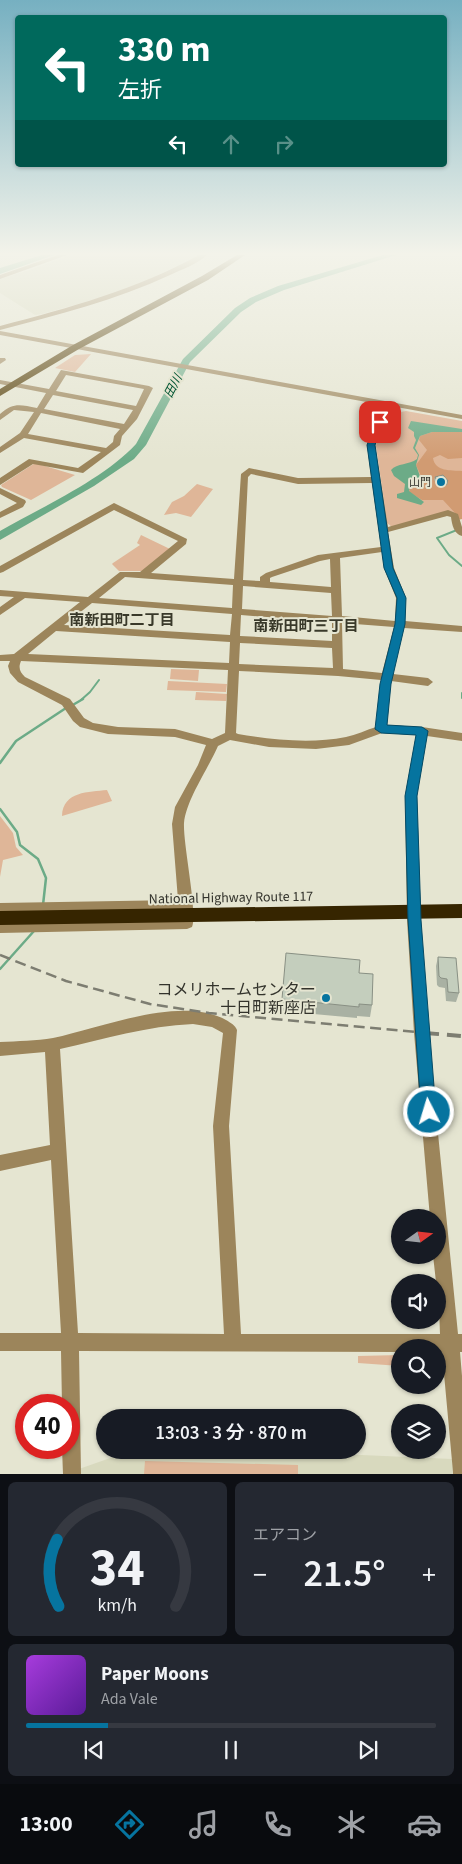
<!DOCTYPE html>
<html lang="ja">
<head>
<meta charset="utf-8">
<style>
  :root { --surface:#171b24; --page:#242831; --text:#f1f3f6; --muted:#9ea1a6; --line:#363941; --accent:#06749f }
  body { margin:0; font-family:"Source Sans 3","Noto Sans JP",sans-serif; background:var(--page); color:var(--text); height:100vh; display:flex; flex-direction:column; font-size:19px; white-space:nowrap }
  * { box-sizing:border-box; margin:0 }
  p { font-size:16px; color:var(--muted) }
  .icon { flex:none; width:28px; height:28px; fill:none; stroke:currentColor; stroke-width:2; stroke-linecap:round; stroke-linejoin:round }
  .map { position:relative; height:1474px; overflow:hidden }
  .sheet { display:flex; flex-direction:column; gap:8px; padding:8px; background:#0d0f14; flex:1 }
  .sheet>* { flex:none }
  .guide { position:absolute; left:15px; top:15px; width:432px; height:152px; border-radius:5px; box-shadow:0 1px 4px #0004; background:#00695c; color:#fff; overflow:hidden }
  .needle { width:32px; rotate:75deg }
  .fabs { position:absolute; left:391px; top:1209px; display:grid; gap:10px }
  .fabs a { display:grid; place-items:center; width:55px; height:55px; border-radius:50%; background:var(--surface); box-shadow:0 1px 4px #0004; font-size:25px }
  .speed { position:absolute; left:15px; top:1394px; display:flex; gap:10px; font-size:25px; font-weight:700; text-align:center }
  .speed>* { display:grid; place-content:center; width:65px; height:65px; border-radius:50%; background:var(--surface); box-shadow:0 1px 4px #0004; line-height:1 }
  .speed .limit { border:8px solid #d22; background:#fff; color:#111 }
  .pin { position:absolute; display:grid; place-items:center; width:42px; height:42px; color:#fff; margin:-21px; border-radius:10px; box-shadow:0 2px 8px #0006 }
  .me { position:absolute; width:55px; margin:-28px; rotate:355deg; stroke-linejoin:round; filter:drop-shadow(0 0 4px #0008) }
  .turn { display:flex; align-items:center; gap:18px; height:105px; padding:0 20px; font-size:22px }
  .turn .icon { width:65px; height:65px; stroke-width:2.5 }
  .turn b { display:block; font-size:35px; line-height:42px }
  .lanes { display:flex; align-items:center; height:48px; padding:0 20px; background:#0003; justify-content:center; gap:25px; direction:ltr }
  .lanes .off { opacity:.35 }
  .big { font-size:38px; font-weight:600; line-height:1.1 }
  .sheet .widget { flex:1; display:flex; flex-direction:column; justify-content:center; gap:8px; min-width:0; padding:0 18px; border-radius:8px; background:var(--page) }
  .sheet .dial { align-items:center; gap:0 }
  .dial svg { height:130px; overflow:visible; fill:none; stroke:var(--line); stroke-width:7; stroke-linecap:round; text-anchor:middle }
  .dial text { fill:var(--text); stroke:none }
  .song { display:flex; align-items:center; gap:15px }
  .cover { width:60px; height:60px; border-radius:8px; background:linear-gradient(135deg,hsl(280 70% 55%),hsl(270 70% 35%)) }
  .played { height:5px; border-radius:2px; background:linear-gradient(90deg,var(--accent) 20%,var(--line) 20%) }
  .keys { display:flex; justify-content:space-around; direction:ltr }
  .heat { display:flex; justify-content:space-between; align-items:center; font-size:28px; direction:ltr }
  .sheet .tiles { flex:1; display:grid; gap:8px; grid-template-columns:1fr 1fr }
  .widget:last-child { grid-column:span 2 }
  .trip { position:absolute; left:96px; top:1409px; width:270px; height:50px; border-radius:25px; background:var(--surface); box-shadow:0 1px 4px #0004; font-weight:600; line-height:50px; text-align:center }
  .tab-bar { display:flex; height:80px; justify-content:space-around; align-items:center; background:#090b0e; color:var(--muted) }
  .tab-bar .icon { width:35px; height:35px }
  .tab-bar .on { color:var(--accent) }
  .tab-bar b { font-size:22px; color:var(--text) }
  .map>svg:first-child { display:block }
  .built { fill:#d8d9be }
  .green { fill:#dfb698 }
  .forest { fill:#d19b72 }
  .water { fill:#6cab87 }
  .lines { fill:none; stroke-linecap:round; stroke-linejoin:round }
  .stream-far1 { stroke:#6cab87; stroke-width:2 }
  .stream { stroke:#6cab87; stroke-width:2.5 }
  .river { fill:#6cab87; fill-rule:evenodd }
  .minor { fill:#9c855b; fill-rule:evenodd }
  .major { fill:#533c04; fill-rule:evenodd }
  .highway { fill:#362500; fill-rule:evenodd }
  .rail-far1 { stroke:#7d7d71; stroke-width:2.5; stroke-dasharray:11 5.5; stroke-linecap:butt }
  .rail { stroke:#7d7d71; stroke-width:4; stroke-dasharray:14 8; stroke-linecap:butt }
  .wall { fill:#a9b1a3 }
  .shaded-wall { fill:#899084 }
  .building { fill:#c4cebd; stroke:#899084 }
  .route { fill:#06749f; stroke:#044b67 }
  .poi-dot { fill:#06749f; stroke:#e5e5d1; stroke-width:2 }
  .labels { text-anchor:middle; stroke-width:4; stroke-linejoin:round; paint-order:stroke }
  .far-poi-label { font-size:11px; fill:#33332c; stroke:#e5e5d1; text-anchor:end }
  .far-water-label { font-size:12px; font-style:italic; fill:#015533; stroke:#e5e5d1 }
  .street-label { font-size:14px; fill:#33332c; stroke:#e5e5d1 }
  .neighbourhood-label { font-size:15px; font-weight:bold; fill:#39392a; stroke:#e5e5d1 }
  .near-poi-label { font-size:16px; fill:#33332c; stroke:#e5e5d1; text-anchor:end }
</style>
</head>
<body>
<div class="map">
<svg width="462" height="1474" viewBox="0 0 462 1474">
  <rect width="100%" height="100%" fill="#e5e5d1"/>
  <path class="built" d="M71,255h128l-51,25 -31,13 -75,21 -7,1 -35,-22v-14l30,-9z
    M133,1450h114l205,9 2,15h-375v-5z"/>
  <path class="green" d="M91,354l-16,18 -20,-4 20,-13z
    M406,411l56,10v98l-6,-5 -64,13 -5,-4 -11,-77 5,-19 9,-13z
    M35,463l40,12 -44,25 -29,-13 -1,-2z
    M197,484l16,5 -22,28 -15,-4 -12,2 8,-13 12,-6z
    M141,535l29,14 -27,22h-24l-7,-7 1,-1 27,-18 -3,-2z
    M171,669l28,1 -1,11 -28,-2z
    M168,681l59,3 -1,8 -59,-2z
    M196,692l31,2 -1,7 -31,-1z
    M107,790l5,11 -50,15c1,-25 27,-24 45,-26z
    M0,816l13,17 3,14 7,8 -20,5 -3,17z
    M400,1355v11l-42,-3v-7z
    M145,1461l153,4v9h-154z"/>
  <path class="forest" d="M453,431l9,1v26l-14,1 -8,-4 -7,3c2,14 18,12 29,13v48l-4,1 -2,-6 -13,-14h-21l-13,-8 2,-8 10,-8 -5,-11 11,-15 -8,-10 1,-4 12,-4z"/>
  <path class="water" d="M411,421l51,8v3h-30l-12,4 -5,12 4,7 -3,10 5,14 -10,5 -2,7 15,11 -3,3 -24,-7v-4l7,-2 1,-8 -11,-8 -3,-6c6,-7 18,-5 26,-11l1,-4 -5,-7 3,-8 -2,-4v-4l-6,-4z"/>
  <g class="lines">
    <path class="stream-far1" d="M462,528l-25,10 12,17 13,11
      M462,693v5
      M81,700l9,-8 9,-12"/>
    <path class="stream" d="M71,706l12,-7
      M0,763l16,-22 50,-33
      M0,809l17,23 3,13 18,14 8,19 -3,27
      M0,969l34,-38"/>
    <path class="river" d="M42,255h12l-54,19v-6z
      M383,255h13l-112,35 -28,12 -15,10 -51,50 -44,83 -12,14 -40,27 -94,54v-9c42,-24 104,-52 136,-87l47,-85 52,-51 15,-10 28,-12z"/>
    <path class="minor" d="M58,255h9l-67,24v-4z
      M199,255h8c-10,9 -24,14 -37,20 -54,25 -112,40 -170,55v-4c69,-18 137,-37 199,-71z
      M0,331l462,84v4l-71,-13 -16,39 13,82 60,-17 10,4 4,13v9c-8,-2 -10,-11 -11,-19l-4,-1 -59,16 6,36 12,30 -1,23 57,5v6l-58,-4 -11,46 35,4 5,4 -5,4 -37,-5 -4,44 35,2 40,6v8l-35,-5 -10,60 4,124 7,113 30,301h4v18h-2l2,24v98h-9v-2l-11,-120h-4v-4h-38v4l-321,-1 2,123h-18l-1,-26h7v-43h-7l-1,-54h-61v-18h61l-10,-173 -51,11v-16l50,-10 -5,-93 -45,4v-14c18,-1 36,-1 53,-4 48,-10 128,-43 173,-18 5,3 9,5 11,10l-8,96 12,208h199l-2,-52h-2l-3,-27h5v-37h-8l-16,-185 -7,-113 -2,-124 11,-61 -34,-2 -33,12 -33,4 -47,-2 -39,-7 -12,6c-10,23 -32,54 -34,77 -1,22 14,90 8,104l-5,2 -187,4v-12l180,-3 -1,-7 -179,2v-10l178,-3 -6,-76 3,-17 23,-42 8,-20 -31,-8 -67,-3 -28,-7 -7,-6 -11,-16 -44,-23 -8,-9 -2,-7 2,-5h-10v-6l14,-1 66,-52 -55,-4 -25,17v-8l14,-10 -14,-1v-6l88,7 32,-25h20l38,-31 -64,-31 -111,62 -3,1v-7l114,-63 73,36 -1,5 -35,29 83,6 7,-105 8,-6 49,10 73,-1 -4,-32 16,-40 -383,-70zM251,474l47,10 74,-1 9,64 -63,8 -52,18 -6,4v4l-17,-1 5,-103zM382,552l2,16 12,30 -1,23 -53,-5 -2,-58zM330,559l1,28 -61,-5v-4l2,-1 48,-16zM125,577l108,8 -1,23 -133,-10zM243,586l88,7 1,23 -90,-7zM92,603l140,11 -2,21 -166,-10zM241,615l91,7v19l-92,-5zM342,623l52,4 -12,46 -39,-4zM56,631l174,11 -1,21 -201,-9zM240,643l92,5 1,20 -94,-4zM21,661l207,9 -3,63 -13,6 -37,-10 -57,-2 -25,-4 -9,-5 -14,-19 -45,-22c-5,-5 -7,-9 -4,-16zM239,671l99,5 43,4 -5,47c-10,3 -20,8 -30,10 -35,7 -73,3 -108,-3l-2,-1zM193,1024l19,3 11,6 -10,93 11,208 -146,-1 -18,-284c44,-10 87,-23 133,-25z
      M0,358h5l1,2 -6,4z
      M61,370l88,16 4,2 -16,31 -15,17 -2,9 -37,28 -50,-9 -33,21v-7l29,-19 49,9 23,-16 -77,-14 -24,15v-6l20,-14 14,-21 -20,-2 -14,10v-6c14,-12 20,-9 37,-6l9,-15 -46,-9v-4l49,9zM66,375l78,14 -8,17 -80,-15zM53,395l80,15 -9,14 -80,-15zM41,413l79,16 -6,7 -1,6 -7,6 -78,-14z
      M0,488l25,12 1,2 -3,5 -23,11v-6l17,-9 -17,-9z"/>
    <path class="major" d="M237,255h8l-37,25 -129,69 -79,47v-7l73,-44 129,-69z"/>
    <path class="highway" d="M462,904v14l-462,7v-14z"/>
    <path class="rail-far1" d="M0,955l66,26 84,23 59,9 230,21"/>
    <path class="rail" d="M425,1033l37,3"/>
  </g>
  <path class="wall" d="M435,477l13,4 -1,4 -8,1 -5,-6z
    M438,957l21,36 -3,9 -10,-1 -1,-13 -6,-1 -2,-2 -1,-19z
    M359,973l13,32 -2,12 -13,-1v2l-76,-7 1,-12z"/>
  <path class="shaded-wall" d="M448,481l-1,4 -8,1v-3z"/>
  <path class="building" d="M443,475l5,6 -9,2 -4,-6z
    M286,953l74,7 -1,13 14,1 -1,31 -13,-1v3l-77,-8z
    M438,957l18,1 3,35 -11,-1 -1,-13 -6,-1 -2,-2z"/>
  <linearGradient id="sky" x2="0" y2="1"><stop stop-color="#76b0c1"/><stop offset="0.55" stop-color="#f3f3ea"/><stop offset="1" stop-color="#f3f3ea" stop-opacity="0"/></linearGradient>
  <rect width="462" height="461" fill="url(#sky)"/>
  <path class="route" d="M377,421l7,1 -9,23 18,123 13,30 -1,26 -14,60 -4,41 35,2 6,4 -11,65 4,124 15,192 -2,5 -5,2 -6,-2 -2,-5 -13,-192 -3,-124 11,-61 -35,-2 -6,-4 5,-45 15,-60 2,-26 -13,-30 -17,-123z"/>
  <g class="poi-dot">
    <circle cx="441" cy="482" r="5"/>
    <circle cx="326" cy="998" r="5"/>
  </g>
  <g class="labels">
    <g class="far-poi-label">
      <text x="431" y="486">山門</text>
    </g>
    <g class="far-water-label">
      <text transform="translate(173 386) rotate(-62)" y="4">田川</text>
    </g>
    <g class="street-label">
      <text transform="translate(231 897) rotate(-1)" y="5">National Highway Route 117</text>
    </g>
    <g class="neighbourhood-label">
      <text x="122" y="625">南新田町二丁目</text>
      <text x="306" y="631">南新田町三丁目</text>
    </g>
    <g class="near-poi-label">
      <text x="316" y="995">コメリホームセンター<tspan x="316" dy="18">十日町新座店</tspan></text>
    </g>
  </g>
</svg>
<div class="fabs">
<a><svg class="needle" viewBox="-14 -14 28 28"><path d="M0-13l5 13h-10z" fill="#e53935"/><path d="M0 13l5-13h-10z" fill="#9ea1a6"/></svg></a>
<a><svg class="icon" aria-label="sound" viewBox="0 0 24 24"><path d="M4 9h4l5-4v14l-5-4H4zM17 9q2 3 0 6"/></svg></a>
<a><svg class="icon" aria-label="search" viewBox="0 0 24 24"><circle cx="10" cy="10" r="6"/><path d="M15 15l6 6"/></svg></a>
<a><svg class="icon" aria-label="layers" viewBox="0 0 24 24"><path d="M12 4l9 5-9 5-9-5zM3 14l9 5 9-5"/></svg></a>
</div>
<div class="speed"><div class="limit">40</div></div>
<div class="pin" style="left:380px;top:422px;background:#d93025"><svg class="icon" aria-label="arrive" viewBox="0 0 24 24"><path d="M6 21V4h12l-3 4 3 4H6"/></svg></div>
<svg class="me" style="left:429px;top:1112px" viewBox="-20 -20 40 40"><circle r="17" fill="#06749f" stroke="#fff" stroke-width="3"/><path d="M0-11L8 9 0 5-8 9z" fill="#fff"/></svg>
<div class="trip">13:03 · 3 分 · 870 m</div>
<div class="guide">
<div class="turn"><svg class="icon" aria-label="left" viewBox="0 0 24 24"><path d="M17 20v-9H6M10 6l-5 5 5 5"/></svg><div><b>330 m</b>左折</div></div>
<div class="lanes"><svg class="icon" aria-label="left" viewBox="0 0 24 24"><path d="M17 20v-9H6M10 6l-5 5 5 5"/></svg><svg class="icon off" aria-label="ahead" viewBox="0 0 24 24"><path d="M12 20V5M6 11l6-6 6 6"/></svg><svg class="icon off" aria-label="right" viewBox="0 0 24 24"><path d="M7 20v-9h11M14 6l5 5-5 5"/></svg></div>
</div>
</div>
<section class="sheet">
<div class="tiles">
<div class="widget dial"><svg viewBox="0 0 100 80">
<path d="M14 69A42 42 0 1 1 86 69"/>
<path d="M14 69A42 42 0 0 1 13 28" stroke="#06749f"/>
<text x="50" y="56" font-size="32" font-weight="700">34</text>
<text x="50" y="72" font-size="11">km/h</text>
</svg></div>
<div class="widget"><p>エアコン</p>
<div class="heat"><a>−</a><b class="big">21.5°</b><a>+</a></div>
</div>
<div class="widget">
<div class="song"><i class="cover"></i><div><b>Paper Moons</b><p>Ada Vale</p></div></div>
<div class="played"></div>
<div class="keys"><svg class="icon" aria-label="previous" viewBox="0 0 24 24"><path d="M18 5L8 12l10 7zM5 5v14"/></svg><svg class="icon" aria-label="pause" viewBox="0 0 24 24"><path d="M8 5v14M16 5v14"/></svg><svg class="icon" aria-label="next" viewBox="0 0 24 24"><path d="M6 5l10 7-10 7zM19 5v14"/></svg></div>
</div>
</div>
</section>
<nav class="tab-bar">
<b>13:00</b>
<svg class="icon on" aria-label="directions" viewBox="0 0 24 24"><path d="M12 3l9 9-9 9-9-9zM9 14v-3h6M13 9l2 2-2 2"/></svg>
<svg class="icon" aria-label="music" viewBox="0 0 24 24"><path d="M9 18V5l10-2v13"/><circle cx="6" cy="18" r="3"/><circle cx="16" cy="16" r="3"/></svg>
<svg class="icon" aria-label="phone" viewBox="0 0 24 24"><path d="M5 4h4l2 5-3 2q2 4 5 5l2-3 5 2v4C11 20 4 13 5 4z"/></svg>
<svg class="icon" aria-label="climate" viewBox="0 0 24 24"><path d="M12 3v18M4 7l16 10M4 17L20 7"/></svg>
<svg class="icon" aria-label="car" viewBox="0 0 24 24"><path d="M5 17H2v-5l4-1 3-4h7l3 4 3 1v5h-3M9 17h6M6 11h13"/><circle cx="7" cy="17" r="2"/><circle cx="17" cy="17" r="2"/></svg>
</nav>
</body>
</html>
